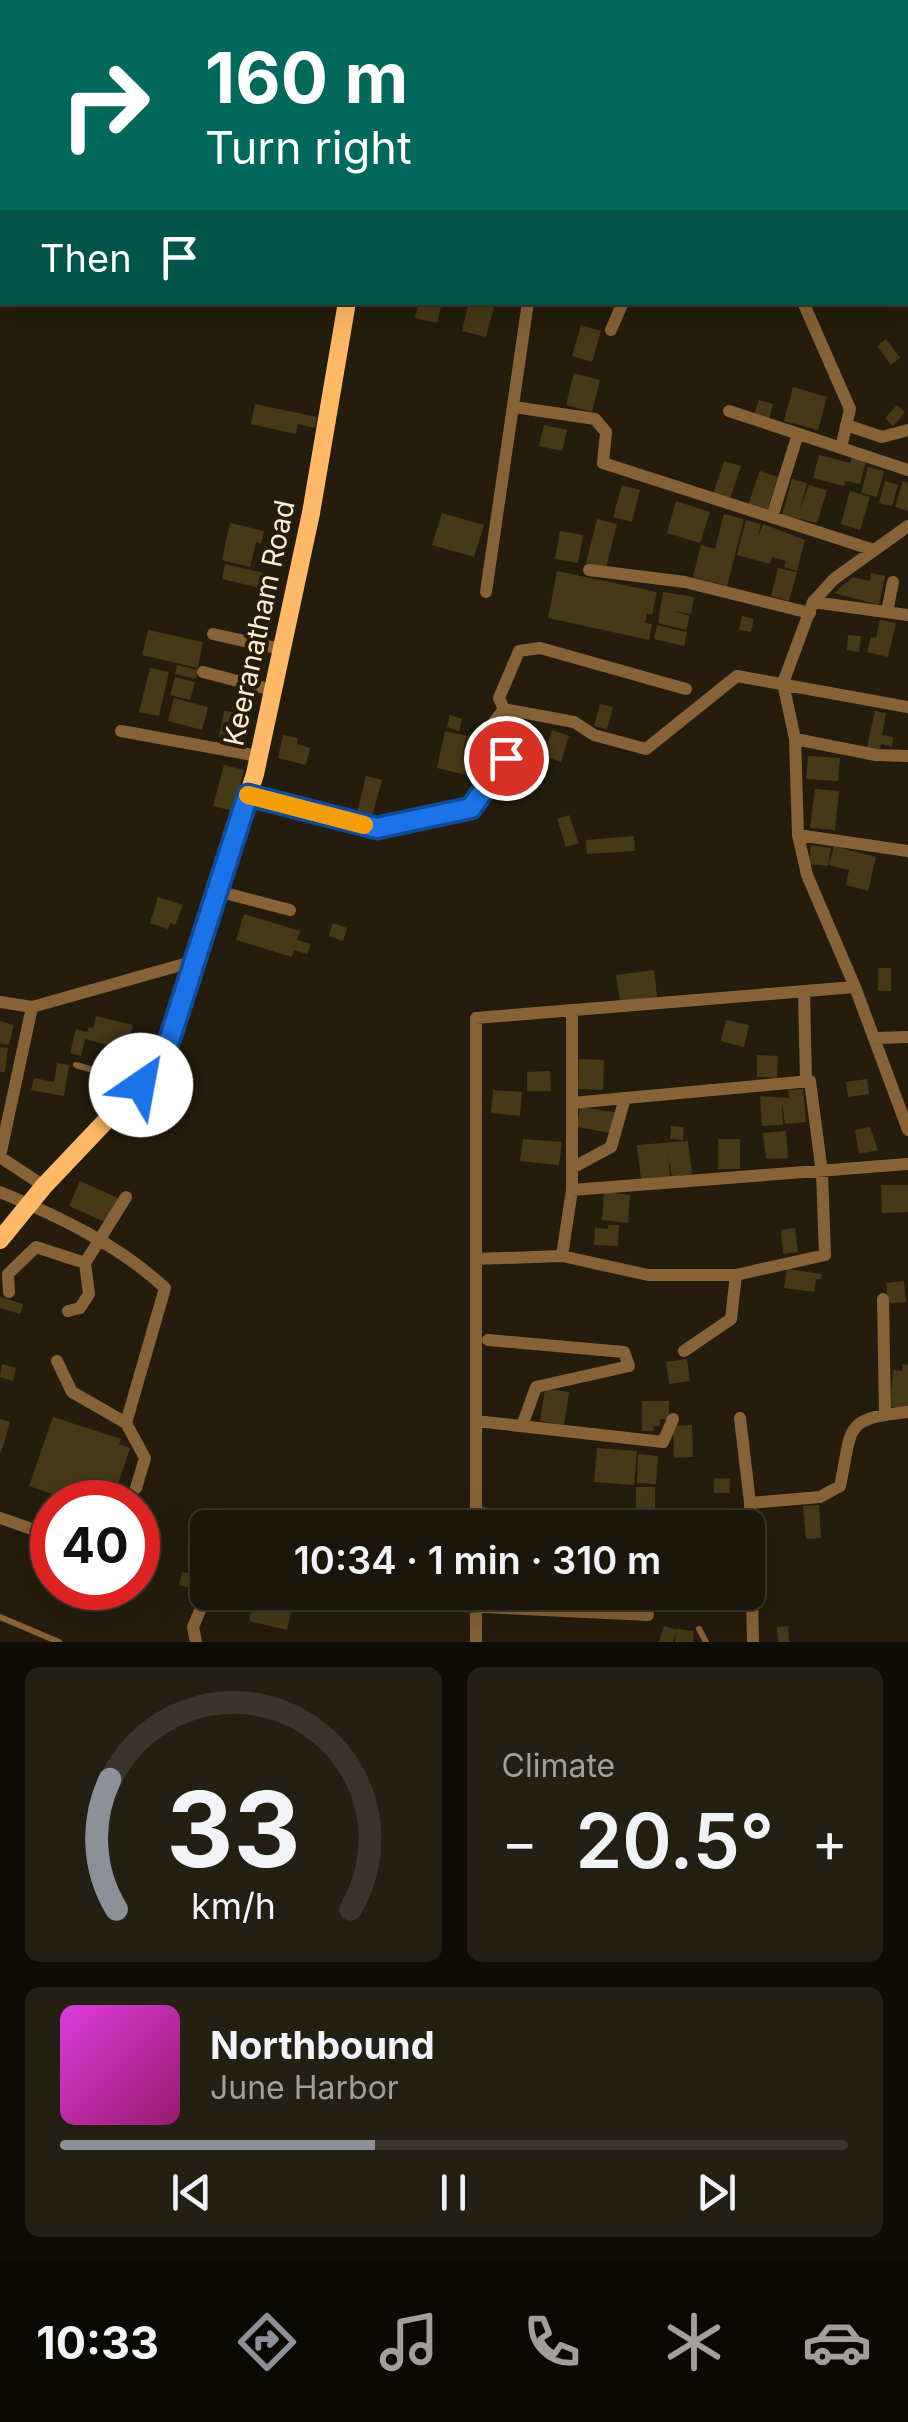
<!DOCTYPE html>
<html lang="en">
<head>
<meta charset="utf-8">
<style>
  :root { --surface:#1b160a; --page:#241f13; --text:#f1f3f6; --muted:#a09f9c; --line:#39352b; --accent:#8c9099 }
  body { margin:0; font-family:Inter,sans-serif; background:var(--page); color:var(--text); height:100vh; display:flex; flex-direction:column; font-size:38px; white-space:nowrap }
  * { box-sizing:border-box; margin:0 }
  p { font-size:32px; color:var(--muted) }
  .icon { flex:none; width:55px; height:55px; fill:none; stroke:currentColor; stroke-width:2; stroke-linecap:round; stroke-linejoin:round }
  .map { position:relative; height:1642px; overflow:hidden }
  .details { display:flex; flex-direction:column; gap:25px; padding:25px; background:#0f0c06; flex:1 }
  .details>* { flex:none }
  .hud { position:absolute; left:0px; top:0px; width:910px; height:305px; box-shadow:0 10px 40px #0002,0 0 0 2px var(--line); background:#00695c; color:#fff; overflow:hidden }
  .speed { position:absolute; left:30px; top:1480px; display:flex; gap:20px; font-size:50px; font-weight:700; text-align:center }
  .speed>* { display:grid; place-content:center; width:130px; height:130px; border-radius:50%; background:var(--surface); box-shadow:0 10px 40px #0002,0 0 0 2px var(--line); line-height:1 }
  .speed .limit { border:15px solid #d22; background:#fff; color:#111 }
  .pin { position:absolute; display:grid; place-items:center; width:85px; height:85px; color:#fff; margin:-42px; border:5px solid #fff; border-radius:50%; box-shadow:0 2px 10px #0007 }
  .me { position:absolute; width:110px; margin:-55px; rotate:33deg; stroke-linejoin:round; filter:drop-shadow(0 0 8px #0008) }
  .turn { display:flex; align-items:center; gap:35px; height:210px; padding:0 40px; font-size:45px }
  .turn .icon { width:130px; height:130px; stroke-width:2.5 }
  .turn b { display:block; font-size:70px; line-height:85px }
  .then { display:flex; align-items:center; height:95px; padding:0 40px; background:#0003; gap:20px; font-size:38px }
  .big { font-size:75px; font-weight:600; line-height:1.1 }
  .details .widget { flex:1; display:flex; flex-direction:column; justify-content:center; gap:15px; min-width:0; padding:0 35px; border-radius:15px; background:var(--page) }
  .details .dial { align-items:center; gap:0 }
  .dial svg { height:260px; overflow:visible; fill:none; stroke:var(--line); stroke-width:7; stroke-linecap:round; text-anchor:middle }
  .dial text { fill:var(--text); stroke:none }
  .song { display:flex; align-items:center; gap:30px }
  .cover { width:120px; height:120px; border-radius:15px; background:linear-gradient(135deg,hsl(300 70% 55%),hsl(320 70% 35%)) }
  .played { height:10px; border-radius:5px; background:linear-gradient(90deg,var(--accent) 40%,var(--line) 40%) }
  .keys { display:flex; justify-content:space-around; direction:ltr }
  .heat { display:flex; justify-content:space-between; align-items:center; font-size:55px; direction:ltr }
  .details .tiles { flex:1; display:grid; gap:25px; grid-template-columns:1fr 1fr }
  .widget:last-child { grid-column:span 2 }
  .trip { position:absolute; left:190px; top:1510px; width:575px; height:100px; border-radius:15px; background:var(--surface); box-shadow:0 10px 40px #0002,0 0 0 2px var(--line); font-weight:600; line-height:100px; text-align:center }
  .tab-bar { display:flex; height:160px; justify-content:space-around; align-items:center; background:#0b0904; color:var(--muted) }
  .tab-bar .icon { width:70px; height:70px }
  .tab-bar .on { color:var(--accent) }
  .tab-bar b { font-size:45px; color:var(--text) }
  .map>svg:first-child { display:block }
  .building { fill:#463918 }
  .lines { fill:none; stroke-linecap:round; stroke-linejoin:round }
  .lane { stroke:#866236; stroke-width:6 }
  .street { stroke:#866236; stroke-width:12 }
  .secondary { stroke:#ffb967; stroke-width:18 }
  .route-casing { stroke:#114b97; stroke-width:25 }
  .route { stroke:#1a73e8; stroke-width:18 }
  .slow { stroke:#f59e0b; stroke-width:18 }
  .labels { text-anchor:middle; stroke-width:8; stroke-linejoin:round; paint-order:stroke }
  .street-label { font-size:28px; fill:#ffeed0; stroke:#241d0d }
</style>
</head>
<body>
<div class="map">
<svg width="908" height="1642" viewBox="0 0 908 1642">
  <rect width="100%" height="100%" fill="#241d0d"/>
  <path class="building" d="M419,302h23l-5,21 -22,-5z
    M469,302h15l10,5 -8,30 -24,-6z
    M581,325l20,6 -9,31 -20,-6z
    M886,339l14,19 -9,7 -14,-19z
    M574,373l26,7 -8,32 -26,-7z
    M793,387l34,10 -9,33 -34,-9z
    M759,400l14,4 -4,15 -15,-5z
    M255,404l62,13 -2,11 -17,-4 -2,10 -45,-10z
    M897,405l8,7 -12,14 -8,-8z
    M544,425l23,5 -5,21 -23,-5z
    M819,455l31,8 2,-6 14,4 -6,23 -14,-3 -2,5 -31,-8z
    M724,461l17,5 -11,33 -17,-5z
    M868,467l16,4 -7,26 -16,-4z
    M760,471l18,6 -11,34 -19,-6z
    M792,479l15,4 -7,26 9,-24 18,5 -10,33 -35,-8z
    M885,481l13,4 -6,21 -13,-3z
    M903,481l5,2v28l-13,-4z
    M622,485l18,5 -8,32 -19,-5z
    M850,491l20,6 -10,33 -19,-6z
    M676,501l34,11 -10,31 -33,-10z
    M442,513l42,12 -10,32 -42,-12z
    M724,514l20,5 -17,67 -34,-9 8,-32 14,4z
    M597,519l20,5 -11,44 -20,-5z
    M746,520l15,4 -4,16 6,-16 42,16 -8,31 -13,-4 2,-6 -14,-4 -2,7 -33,-9z
    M230,523l34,8 -3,13 -5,-2 -6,25 -28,-7z
    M560,531l23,4 -5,28 -23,-4z
    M225,564l43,10 -4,15 -42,-10z
    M778,568l19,4 -8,29 -18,-5z
    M557,571l100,21 -5,23 -5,-2 -2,10 7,1 -3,16 -101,-22z
    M871,573l14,3 -6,29 -45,-12 19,-16 17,4z
    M663,592l31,5 -3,17 -17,-3 16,5 -4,14 -28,-7z
    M742,616l12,3 -3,13 -12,-2z
    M880,620l16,3 -8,34 -21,-5 4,-15 5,1z
    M657,625l30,7 -3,14 -30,-7z
    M148,630l55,12 -5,26 -56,-13z
    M848,635l13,1 -2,16 -12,-2z
    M177,665l21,5 -2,9 -21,-5z
    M150,668l19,4 -10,44 -20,-4z
    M175,677l20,5 -5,18 -20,-5z
    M235,696l19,4 -3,13 -19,-4z
    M174,698l34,9 -6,23 -34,-9z
    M600,704l13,3 -6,22 -13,-3z
    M224,711l9,1 -5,27 -9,-2z
    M875,711l11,2 -4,22 11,2 -1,10 -11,-3 -1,6 -13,-3z
    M450,715l12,4 -3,12 -12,-4z
    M552,730l17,6 -8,26 -17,-6z
    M445,731l21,5 -5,28 7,-29 12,3 -10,38 -33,-8z
    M283,735l15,3 -1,6 13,4 -4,17 -28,-7z
    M808,756l32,2 -2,23 -32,-2z
    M224,765l20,5 -11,41 -20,-5z
    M366,776l16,4 -11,40 -15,-4z
    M815,789l24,2 -4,39 -25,-2z
    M569,815l10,28 -13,4 -9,-28z
    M634,836l1,15 -48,3 -1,-14z
    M811,845l20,3 -3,18 -19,-2z
    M834,846l42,11 -8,34 -22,-6 3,-15 -20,-5z
    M158,897l25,8 -8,20 -5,-2 -2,6 -18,-6z
    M244,914l56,17 -3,9 14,4 -4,10 -13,-4 -2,7 -56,-17z
    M333,923l14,5 -4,13 -14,-5z
    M878,968h13v23h-13z
    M654,970l3,27 -37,5 -4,-27z
    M96,1016l37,9 -3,11 12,3 -4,14 -53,-14 -4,17 -11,-3 6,-24 11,3 2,-5 4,1z
    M726,1020l23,5 -5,22 -23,-6z
    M0,1021l14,4 -5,20 -9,-2z
    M0,1047l8,1 -3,24h-5z
    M757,1055l21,1 -1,22 -20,-1z
    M579,1059l25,1 -1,30 -25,-1z
    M57,1063l12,2 -5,31 -33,-6 3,-12 20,4z
    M550,1071l1,20h-24v-19z
    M867,1079l2,15 -21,3 -2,-15z
    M803,1089l3,33 -21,2 -3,-21 1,22 -21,1 -2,-30 29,2 -1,-8z
    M493,1090l29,2 -2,24 -29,-3z
    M580,1107l34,5 -3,21 -34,-6z
    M671,1126l13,1 -1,13 -13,-1z
    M870,1127l8,23 -19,4 -4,-24z
    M786,1131l2,27 -22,1 -3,-26z
    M523,1139l39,3 -3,23 -39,-4z
    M718,1139h22v30h-22z
    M688,1141l4,33 -20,3 -4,-22 2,22 -29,3 -4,-35z
    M80,1181l38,17 -11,25 -38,-17z
    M881,1185h27v27l-26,1z
    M604,1192l26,3 -2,28 -26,-3z
    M608,1225h11l-1,21 -24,-1 1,-17 13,1z
    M795,1228l3,24 -15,2 -2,-24z
    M787,1269l35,5 -1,5h-5l-2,13 -30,-4z
    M904,1281l2,21 -18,1 -2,-20z
    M0,1297l23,7 -3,10 -20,-6z
    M687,1359l3,22 -21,3 -3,-22z
    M2,1364l14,4 -3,13 -13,-4z
    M902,1364l6,1v43l-18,-1 3,-37 9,1z
    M545,1389l24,3 -5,33 -24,-4z
    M642,1401h27v18h-9v7h-7l1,5h-12z
    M53,1417l68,22 -2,5 11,4 -15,45 -15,-5 -3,10 -28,-9 -3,10 -37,-13z
    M0,1419l10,3 -9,31h-1z
    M692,1425l1,32 -19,1 -1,-32z
    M597,1448l40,3 -3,34 -40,-3z
    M638,1454l20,2 -2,28 -19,-1z
    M714,1478l16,1v14h-16z
    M636,1487h19v32h-19z
    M819,1505l2,33 -15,1 -3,-33z
    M182,1572l14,3 -3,14 -14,-4z
    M256,1592l39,4 -8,34 -38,-9z
    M634,1592h17l-2,17 -17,-2z
    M664,1626l13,4 -4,12h-14z
    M788,1626l1,16h-11l-1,-15z
    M677,1629l17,2 -1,11h-18z"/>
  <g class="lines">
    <path class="lane" d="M76,1065l59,17
      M0,1617l59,25
      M699,1629l7,13"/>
    <path class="street" d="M286,2v-2
      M908,29v-1
      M908,71v1
      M908,241v1
      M803,302l47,107 -9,39
      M611,330l12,-28
      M514,407l81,12 11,13 -3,31 271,87
      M729,411l179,59
      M846,425l36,12 26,-7
      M772,517l26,-83
      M908,526l-74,53 -21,23 -30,81 12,56 3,96 9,40 48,112 53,143
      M589,570l96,12 125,31
      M486,592l42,-290
      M813,602l95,13
      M887,612l6,-30
      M213,634l68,15
      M203,672l69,18
      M504,709l70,13 20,13 52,14 91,-73 171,31
      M121,731l137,25
      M795,739l81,16 32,1
      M248,795l129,33 94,-20 35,-50 -18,-28 16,-21 -5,-11 20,-47 21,-3 146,41
      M798,835l110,16
      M217,891l73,19
      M804,991l2,91
      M0,1002l32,5 -32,149
      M32,1007l163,-46
      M874,1038l34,-1
      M0,1157l44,29
      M572,1168l39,-21 14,-49
      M572,1190l336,-26
      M0,1192c58,24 119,53 165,96l-39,135
      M562,1256l10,-66v-180
      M476,1259l86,-3 86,19h88l89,-20 -3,-82 -12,-92 -238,22
      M9,1292l-1,-18 28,-27 49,16 41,-66
      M883,1299l2,116
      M68,1311l12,-3 9,-14 -4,-31
      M488,1340l136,12 5,14 -93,21 -14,39
      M684,1351l47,-32 5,-44
      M57,1361l15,31 54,31 19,35 -9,30
      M740,1418l10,85 3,139
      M476,1421l187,21 10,-23
      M750,1503l70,-6 20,-11c13,-60 2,-67 68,-74
      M476,1513l169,14
      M0,1518l52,18
      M476,1528v-510l379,-31
      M336,1600l312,15
      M196,1642l-3,-15 15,-35
      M476,1642v-50"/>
    <path class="secondary" d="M560,0l1,2
      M393,2v-2
      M702,2v-2
      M0,1240l44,-54 110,-116 15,-29 86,-267 56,-261 36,-211"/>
  </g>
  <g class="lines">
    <defs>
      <path id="route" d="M141,1085l13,-15 15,-29 79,-246 129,33 94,-20 35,-50"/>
    </defs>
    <use href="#route" class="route-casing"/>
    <use href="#route" class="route"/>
    <path class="slow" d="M248,795l116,30"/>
  </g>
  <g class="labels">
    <g class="street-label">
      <text transform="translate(259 623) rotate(-78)" y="10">Keeranatham Road</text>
    </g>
  </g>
</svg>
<div class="speed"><div class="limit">40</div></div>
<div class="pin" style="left:506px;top:758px;background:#d93025"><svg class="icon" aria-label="arrive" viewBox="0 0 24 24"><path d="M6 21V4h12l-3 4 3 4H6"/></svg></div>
<svg class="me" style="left:141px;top:1085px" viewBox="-20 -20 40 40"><circle r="19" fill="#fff"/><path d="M0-13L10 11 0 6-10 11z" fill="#1a73e8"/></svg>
<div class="trip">10:34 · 1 min · 310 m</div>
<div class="hud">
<div class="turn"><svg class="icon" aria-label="right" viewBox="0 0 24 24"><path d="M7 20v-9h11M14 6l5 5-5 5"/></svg><div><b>160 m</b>Turn right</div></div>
<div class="then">Then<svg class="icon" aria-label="arrive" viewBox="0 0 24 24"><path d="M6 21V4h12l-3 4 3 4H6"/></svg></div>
</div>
</div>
<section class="details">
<div class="tiles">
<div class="widget dial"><svg viewBox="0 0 100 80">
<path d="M14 69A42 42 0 1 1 86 69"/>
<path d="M14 69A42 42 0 0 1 12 29" stroke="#8c9099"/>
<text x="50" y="56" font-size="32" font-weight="700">33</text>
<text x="50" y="72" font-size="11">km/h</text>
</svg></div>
<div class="widget"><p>Climate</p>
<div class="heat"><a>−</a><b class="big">20.5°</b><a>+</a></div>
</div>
<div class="widget">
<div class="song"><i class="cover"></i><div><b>Northbound</b><p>June Harbor</p></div></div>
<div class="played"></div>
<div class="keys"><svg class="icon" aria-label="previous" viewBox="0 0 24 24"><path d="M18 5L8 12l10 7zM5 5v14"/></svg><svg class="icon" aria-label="pause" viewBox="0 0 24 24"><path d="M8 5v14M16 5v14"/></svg><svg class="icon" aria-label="next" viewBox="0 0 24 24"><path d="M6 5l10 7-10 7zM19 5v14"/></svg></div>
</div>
</div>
</section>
<nav class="tab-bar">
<b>10:33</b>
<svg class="icon on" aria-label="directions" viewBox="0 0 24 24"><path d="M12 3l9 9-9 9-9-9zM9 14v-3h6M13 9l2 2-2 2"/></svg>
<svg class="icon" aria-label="music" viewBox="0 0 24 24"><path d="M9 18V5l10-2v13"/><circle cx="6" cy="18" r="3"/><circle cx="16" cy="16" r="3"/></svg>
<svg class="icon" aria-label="phone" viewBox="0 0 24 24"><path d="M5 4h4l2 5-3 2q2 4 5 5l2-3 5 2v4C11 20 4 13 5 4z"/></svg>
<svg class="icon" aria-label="climate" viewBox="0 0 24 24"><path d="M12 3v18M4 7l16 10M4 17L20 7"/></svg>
<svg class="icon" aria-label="car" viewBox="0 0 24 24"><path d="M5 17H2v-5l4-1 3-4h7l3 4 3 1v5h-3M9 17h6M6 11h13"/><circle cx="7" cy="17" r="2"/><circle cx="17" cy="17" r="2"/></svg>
</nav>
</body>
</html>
